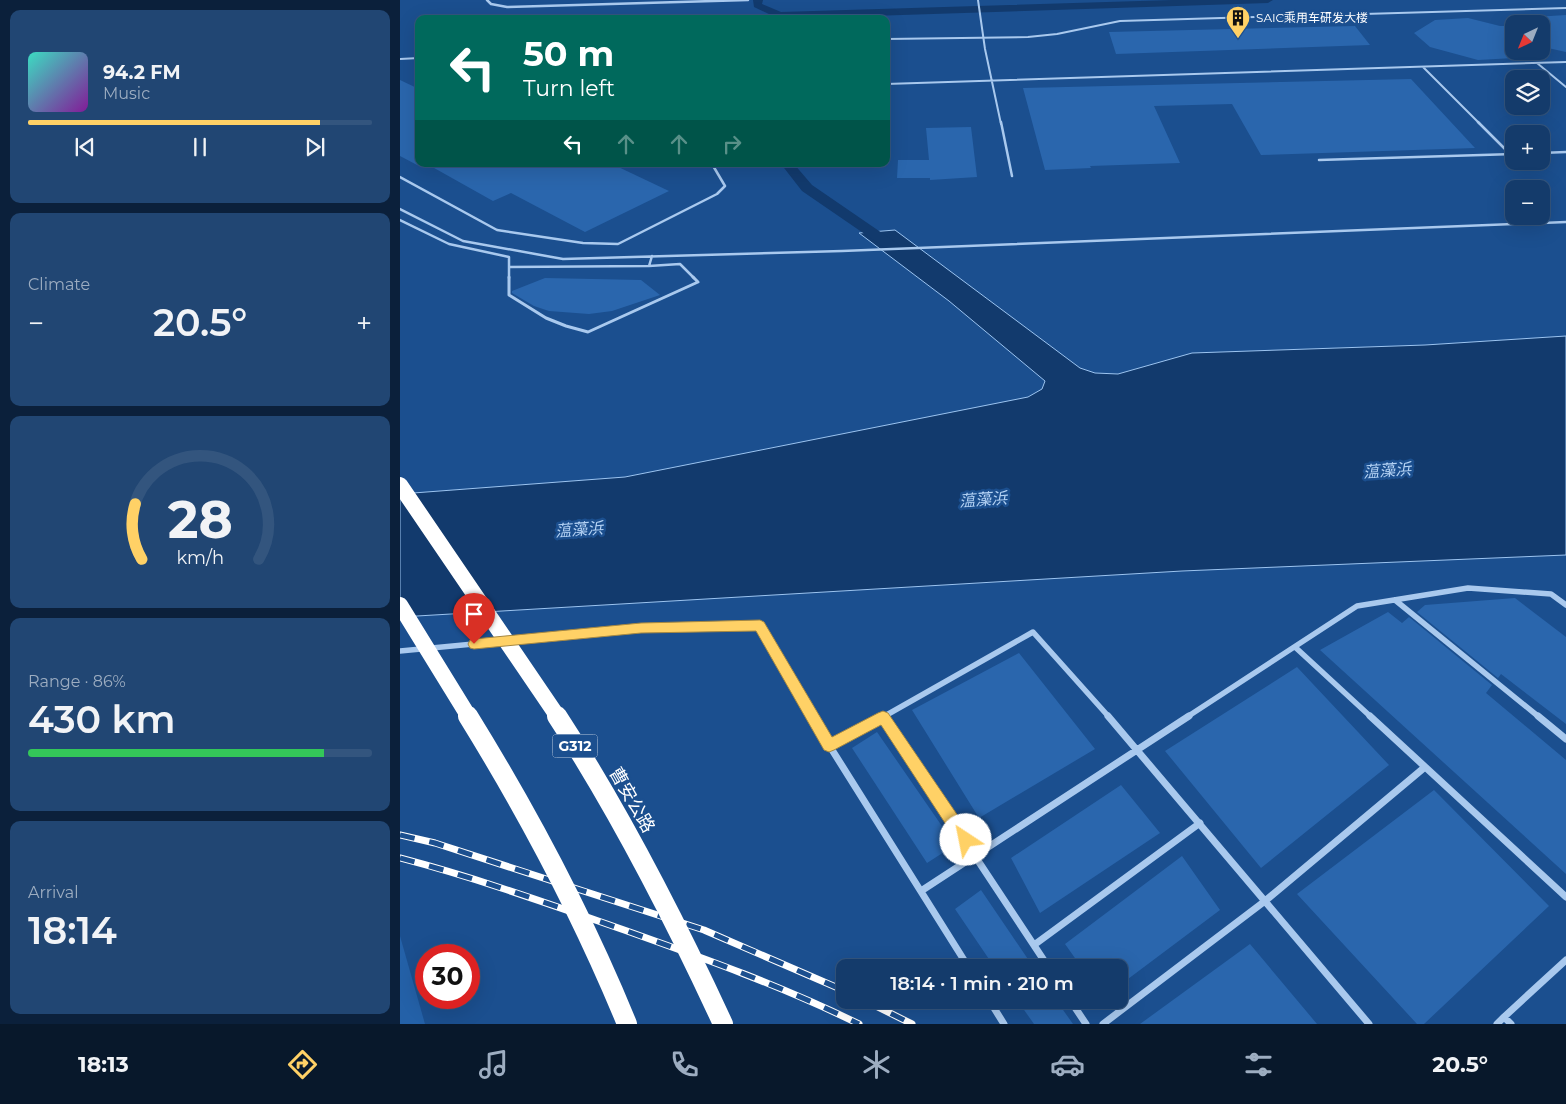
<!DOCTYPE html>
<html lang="en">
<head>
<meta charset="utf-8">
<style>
  :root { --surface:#143b6b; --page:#214673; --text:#f1f3f6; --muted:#9dadc1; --line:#33557e; --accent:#ffd166 }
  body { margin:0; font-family:Montserrat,"Noto Sans SC",sans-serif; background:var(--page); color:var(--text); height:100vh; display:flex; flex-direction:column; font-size:19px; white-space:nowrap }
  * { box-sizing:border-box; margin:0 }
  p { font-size:16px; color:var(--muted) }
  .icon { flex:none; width:28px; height:28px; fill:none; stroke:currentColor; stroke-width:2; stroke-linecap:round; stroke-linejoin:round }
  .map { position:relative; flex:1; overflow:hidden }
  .sheet { display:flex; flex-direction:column; gap:10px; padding:10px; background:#0b203b; width:400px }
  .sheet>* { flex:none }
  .banner { position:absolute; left:15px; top:15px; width:475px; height:152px; border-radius:10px; box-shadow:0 5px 20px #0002,0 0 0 1px var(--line); background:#00695c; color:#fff; overflow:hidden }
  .needle { width:32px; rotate:223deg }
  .buttons { position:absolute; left:1105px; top:15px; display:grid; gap:10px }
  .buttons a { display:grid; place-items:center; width:45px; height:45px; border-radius:10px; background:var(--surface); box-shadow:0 5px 20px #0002,0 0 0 1px var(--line); font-size:25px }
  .speed { position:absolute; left:15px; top:944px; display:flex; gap:10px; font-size:25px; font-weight:700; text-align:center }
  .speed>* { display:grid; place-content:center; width:65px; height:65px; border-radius:50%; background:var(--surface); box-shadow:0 5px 20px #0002,0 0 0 1px var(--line); line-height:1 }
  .speed .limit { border:8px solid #d22; background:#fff; color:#111 }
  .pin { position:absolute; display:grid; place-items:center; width:42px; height:42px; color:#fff; margin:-51px -21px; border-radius:50% 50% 50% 0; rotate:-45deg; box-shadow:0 0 5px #0007 }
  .pin .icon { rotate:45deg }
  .me { position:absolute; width:55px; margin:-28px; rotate:326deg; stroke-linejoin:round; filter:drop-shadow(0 0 4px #0008) }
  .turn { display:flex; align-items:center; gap:18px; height:105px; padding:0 25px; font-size:22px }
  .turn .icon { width:65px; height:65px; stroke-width:2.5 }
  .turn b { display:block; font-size:35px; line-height:42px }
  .lanes { display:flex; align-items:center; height:48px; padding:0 25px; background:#0003; justify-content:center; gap:25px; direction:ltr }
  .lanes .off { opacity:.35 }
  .big { font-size:38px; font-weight:600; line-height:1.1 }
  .sheet .card { flex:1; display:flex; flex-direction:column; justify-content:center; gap:8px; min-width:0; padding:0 18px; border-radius:10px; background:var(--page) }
  .sheet .dial { align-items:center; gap:0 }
  .dial svg { height:130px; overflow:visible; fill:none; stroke:var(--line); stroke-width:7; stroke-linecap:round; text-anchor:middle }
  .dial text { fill:var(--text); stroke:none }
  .song { display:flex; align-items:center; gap:15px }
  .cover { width:60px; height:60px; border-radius:8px; background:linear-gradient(135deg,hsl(170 70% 55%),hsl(290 70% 35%)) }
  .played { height:5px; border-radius:2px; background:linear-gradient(90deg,var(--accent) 85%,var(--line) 85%) }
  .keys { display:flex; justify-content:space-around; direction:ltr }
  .heat { display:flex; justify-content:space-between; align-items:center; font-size:28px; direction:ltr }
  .charge { height:8px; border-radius:4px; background:linear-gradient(90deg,#34c759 86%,var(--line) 0) }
  .trip { position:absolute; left:436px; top:959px; width:292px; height:50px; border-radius:10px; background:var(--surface); box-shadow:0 5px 20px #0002,0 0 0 1px var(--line); font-weight:600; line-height:50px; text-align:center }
  .tabs { display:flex; height:80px; justify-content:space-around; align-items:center; background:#08182b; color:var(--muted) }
  .tabs .icon { width:35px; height:35px }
  .tabs .current { color:var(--accent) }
  .tabs b { font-size:22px; color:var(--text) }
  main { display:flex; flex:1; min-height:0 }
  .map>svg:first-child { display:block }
  .green { fill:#2461a8 }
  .water { fill:#123a6d; stroke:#9cc4f0 }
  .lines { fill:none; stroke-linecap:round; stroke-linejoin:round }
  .canal { fill:#123a6d; fill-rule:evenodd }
  .building { fill:#2a66ad }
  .lane-far2 { stroke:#a9c9ee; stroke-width:2 }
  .lane-far1 { stroke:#a9c9ee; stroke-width:2.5 }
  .lane { stroke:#a9c9ee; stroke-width:3 }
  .street-far2 { stroke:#a9c9ee; stroke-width:2.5 }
  .street-far1 { stroke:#a9c9ee; stroke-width:5.5 }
  .street { stroke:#a9c9ee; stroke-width:7 }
  .rail-casing { stroke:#fff; stroke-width:7 }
  .rail { stroke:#1b4f8f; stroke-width:5; stroke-dasharray:15; stroke-linecap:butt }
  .highway-bridge-far1 { stroke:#fff; stroke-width:16 }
  .highway-bridge { stroke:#fff; stroke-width:20 }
  .route { fill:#ffd166; stroke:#a68842 }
  .labels { text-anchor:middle; stroke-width:5; stroke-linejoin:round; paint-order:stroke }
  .far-poi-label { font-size:12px; fill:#fff; stroke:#1b4f8f; text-anchor:start }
  .shield { fill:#1b4f8f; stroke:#bbcadd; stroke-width:1 }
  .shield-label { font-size:14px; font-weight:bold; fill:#fff }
  .water-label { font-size:16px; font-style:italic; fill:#b5d3f5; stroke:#1b4f8f }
  .near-street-label { font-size:18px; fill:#fff; stroke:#1b4f8f }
</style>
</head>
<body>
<main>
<section class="sheet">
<div class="card">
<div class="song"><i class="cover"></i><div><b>94.2 FM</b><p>Music</p></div></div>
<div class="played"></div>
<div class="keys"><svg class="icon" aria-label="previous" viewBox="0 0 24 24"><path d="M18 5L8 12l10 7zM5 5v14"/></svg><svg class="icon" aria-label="pause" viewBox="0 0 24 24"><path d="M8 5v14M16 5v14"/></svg><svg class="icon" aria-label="next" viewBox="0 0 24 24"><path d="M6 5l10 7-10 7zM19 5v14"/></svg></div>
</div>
<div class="card"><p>Climate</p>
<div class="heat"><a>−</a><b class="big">20.5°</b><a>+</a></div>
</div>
<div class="card dial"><svg viewBox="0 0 100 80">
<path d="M14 69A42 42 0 1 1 86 69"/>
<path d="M14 69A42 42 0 0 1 10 35" stroke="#ffd166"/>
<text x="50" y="56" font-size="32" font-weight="700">28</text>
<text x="50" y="72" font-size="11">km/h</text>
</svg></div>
<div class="card"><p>Range · 86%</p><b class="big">430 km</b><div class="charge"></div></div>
<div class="card"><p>Arrival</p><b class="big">18:14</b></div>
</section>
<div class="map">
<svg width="1166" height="1024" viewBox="0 0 1166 1024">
  <rect width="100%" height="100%" fill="#1b4f8f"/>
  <path class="green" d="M0,936l25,88h-25z"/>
  <path class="water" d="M495,230l185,138 15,5 23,1 74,-21 233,-8 141,-9v219l-384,16 -782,46v-123l225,-17 403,-80 14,-8 3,-8 -96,-80 -90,-68z"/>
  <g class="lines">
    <path class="canal" d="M353,0h10l-1,4 19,8 392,-12h100l-5,3 -490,16h-16l9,-4 -17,-8z
      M381,164h13l18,21 86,59 2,3 -2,3h-10l-86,-59z"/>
  </g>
  <path class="building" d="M1166,15v37l-18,-4h-7v-24h-16l9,-7z
    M1068,18l32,8h14v25h10l-10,7 -36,2 -48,-13 -16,-14 21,-13z
    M955,26l15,19 -254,9 -7,-22z
    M1011,79l64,69 -214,7 -29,-51 -78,2 26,57 -90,3 1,2 -46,2 -22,-82z
    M0,80l19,9v77l-19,-10z
    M571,127l6,50 -47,3v-2h-33l1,-18h31l-3,-32z
    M27,164h185l57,27 -84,41 -74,-39 -18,8z
    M145,278l96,2 19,15 -48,16 -23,3 -40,-3 -15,-5 -22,-13v-2z
    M1115,598l51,39v87l-65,-50 -3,4 -81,-66 8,-7z
    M988,612l14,11 7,-6 83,68 -6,8 80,67v114l-246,-224z
    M619,653l76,96 -116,69 -67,-108z
    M897,667l92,98 -128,103 -96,-117z
    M477,732l78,113 -28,18 -75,-115z
    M721,785l39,48 -120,80 -29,-55z
    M1034,790l115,116 -125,118h-7l-120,-130z
    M782,856l38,54 -100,75v-17h-38l-17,-24z
    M581,890l53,78h-39l-40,-59z
    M850,944l67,80h-177z
    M617,1000h39l17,24h-39z"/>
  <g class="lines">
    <path class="lane-far2" d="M578,0l7,49 16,75
      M486,39l142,-2 29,-3 63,-13 446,-13
      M0,59l19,-1
      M1137,63l29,24
      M1023,67l57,57
      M486,84l680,-22"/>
    <path class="lane-far1" d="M601,122l11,54
      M1078,122l32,32
      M1141,153l25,-1
      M919,160l195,-6
      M0,177l97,53 86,13 35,1 99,-50 8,-8 -13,-22
      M0,209l63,32 100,18 279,-8 724,-29
      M0,220l49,24 60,13v21
      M252,256l-3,10 31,-2 14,14
      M109,267l140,-1"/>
    <path class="lane" d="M109,277v18l37,23 20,8 22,6 110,-50 -5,-5"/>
    <path class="street-far2" d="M87,0l4,4 16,3 241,-7"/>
    <path class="street-far1" d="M995,600l144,117
      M895,647l76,70
      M0,651l241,-23 119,-2 53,91
      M483,717l150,-85 76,85
      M787,717l170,-111 111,-18 83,6 15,11"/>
    <path class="street" d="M412,716l17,29
      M485,716l-2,1 166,251
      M708,716l261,308
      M970,716l196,181
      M1138,716l28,23
      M483,717l-54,28 140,223
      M521,891l268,-175
      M634,945l166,-122
      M589,1000l15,24
      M670,1000l16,24
      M1104,1017l62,-57
      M703,1024l162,-123 160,-134
      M1097,1024l7,-7 7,7"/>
    <defs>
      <path id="rail" d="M0,835l35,8 269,87 141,61
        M0,858c77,20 152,47 227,73 79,28 157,56 232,93
        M464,1000l48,24"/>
    </defs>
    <use href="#rail" class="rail-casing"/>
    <use href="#rail" class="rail"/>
    <path class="highway-bridge-far1" d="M0,485l158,232
      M0,605l69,112"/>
    <path class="highway-bridge" d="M68,716c60,97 116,203 159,308
      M157,716c64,98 117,202 166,308"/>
  </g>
  <path class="route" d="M360,620l4,2 68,115 46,-24 5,-2 5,2 83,122 2,5 -2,6 -5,2 -6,-2 -79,-121 -47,25 -5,2 -5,-2 -68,-119 -115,2 -167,16 -4,-1 -2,-4 2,-4 4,-1 167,-16z"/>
  <defs>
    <symbol id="building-pin" viewBox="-11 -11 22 30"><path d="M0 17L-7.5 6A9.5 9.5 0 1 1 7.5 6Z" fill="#ffd166" stroke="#1b4f8f"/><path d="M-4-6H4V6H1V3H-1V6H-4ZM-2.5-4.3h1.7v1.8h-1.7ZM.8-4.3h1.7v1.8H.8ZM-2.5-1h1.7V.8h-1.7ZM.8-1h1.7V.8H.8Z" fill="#111"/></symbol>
  </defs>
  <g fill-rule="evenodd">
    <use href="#building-pin" x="824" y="4" width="28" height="38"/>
  </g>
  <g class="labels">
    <g class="far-poi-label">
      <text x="856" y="22">SAIC乘用车研发大楼</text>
    </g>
    <rect class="shield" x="152.5" y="734.5" width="45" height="23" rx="4"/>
    <g class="shield-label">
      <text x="175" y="751">G312</text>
    </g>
    <g class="water-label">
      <text transform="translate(987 470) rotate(-4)" y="6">蕰藻浜</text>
      <text transform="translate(583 499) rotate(-4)" y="6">蕰藻浜</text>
      <text transform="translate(179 529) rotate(-4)" y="6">蕰藻浜</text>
    </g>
    <g class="near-street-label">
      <text transform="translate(232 800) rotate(60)" y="6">曹安公路</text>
    </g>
  </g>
</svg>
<div class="buttons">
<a><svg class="needle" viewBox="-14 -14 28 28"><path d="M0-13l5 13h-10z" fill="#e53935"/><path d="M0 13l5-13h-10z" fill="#9dadc1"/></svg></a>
<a><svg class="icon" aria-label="layers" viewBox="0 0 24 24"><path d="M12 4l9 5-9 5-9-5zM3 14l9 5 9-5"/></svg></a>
<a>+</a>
<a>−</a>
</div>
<div class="speed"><div class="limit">30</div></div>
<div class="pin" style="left:74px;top:644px;background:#d93025"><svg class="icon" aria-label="arrive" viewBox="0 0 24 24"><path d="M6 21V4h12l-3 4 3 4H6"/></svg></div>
<svg class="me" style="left:566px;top:840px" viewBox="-20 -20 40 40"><circle r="19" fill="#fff"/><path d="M0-13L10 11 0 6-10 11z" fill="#ffd166"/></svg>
<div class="trip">18:14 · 1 min · 210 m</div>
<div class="banner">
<div class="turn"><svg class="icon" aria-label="left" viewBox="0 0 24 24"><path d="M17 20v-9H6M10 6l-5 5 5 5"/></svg><div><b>50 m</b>Turn left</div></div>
<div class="lanes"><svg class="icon" aria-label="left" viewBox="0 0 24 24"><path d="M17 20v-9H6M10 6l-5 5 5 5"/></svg><svg class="icon off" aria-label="ahead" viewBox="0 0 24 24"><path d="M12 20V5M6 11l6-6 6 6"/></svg><svg class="icon off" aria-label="ahead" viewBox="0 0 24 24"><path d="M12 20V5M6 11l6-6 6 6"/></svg><svg class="icon off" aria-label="right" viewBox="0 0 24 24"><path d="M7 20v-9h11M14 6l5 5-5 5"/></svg></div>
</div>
</div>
</main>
<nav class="tabs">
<b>18:13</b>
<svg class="icon current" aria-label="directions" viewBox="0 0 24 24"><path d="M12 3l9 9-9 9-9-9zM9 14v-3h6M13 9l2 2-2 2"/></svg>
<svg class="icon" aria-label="music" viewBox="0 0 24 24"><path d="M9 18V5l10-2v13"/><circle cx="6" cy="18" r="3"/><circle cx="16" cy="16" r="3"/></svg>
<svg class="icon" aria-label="phone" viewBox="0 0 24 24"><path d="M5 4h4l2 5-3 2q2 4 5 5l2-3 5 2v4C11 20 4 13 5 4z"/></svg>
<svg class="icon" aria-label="climate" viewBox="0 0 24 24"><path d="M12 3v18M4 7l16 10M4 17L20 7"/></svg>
<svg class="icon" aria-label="car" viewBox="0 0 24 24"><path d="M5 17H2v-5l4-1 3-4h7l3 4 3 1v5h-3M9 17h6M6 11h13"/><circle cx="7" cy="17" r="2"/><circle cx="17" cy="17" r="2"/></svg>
<svg class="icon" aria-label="filters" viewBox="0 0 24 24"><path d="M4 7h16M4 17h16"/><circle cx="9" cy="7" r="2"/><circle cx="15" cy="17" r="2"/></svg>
<b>20.5°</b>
</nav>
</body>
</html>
